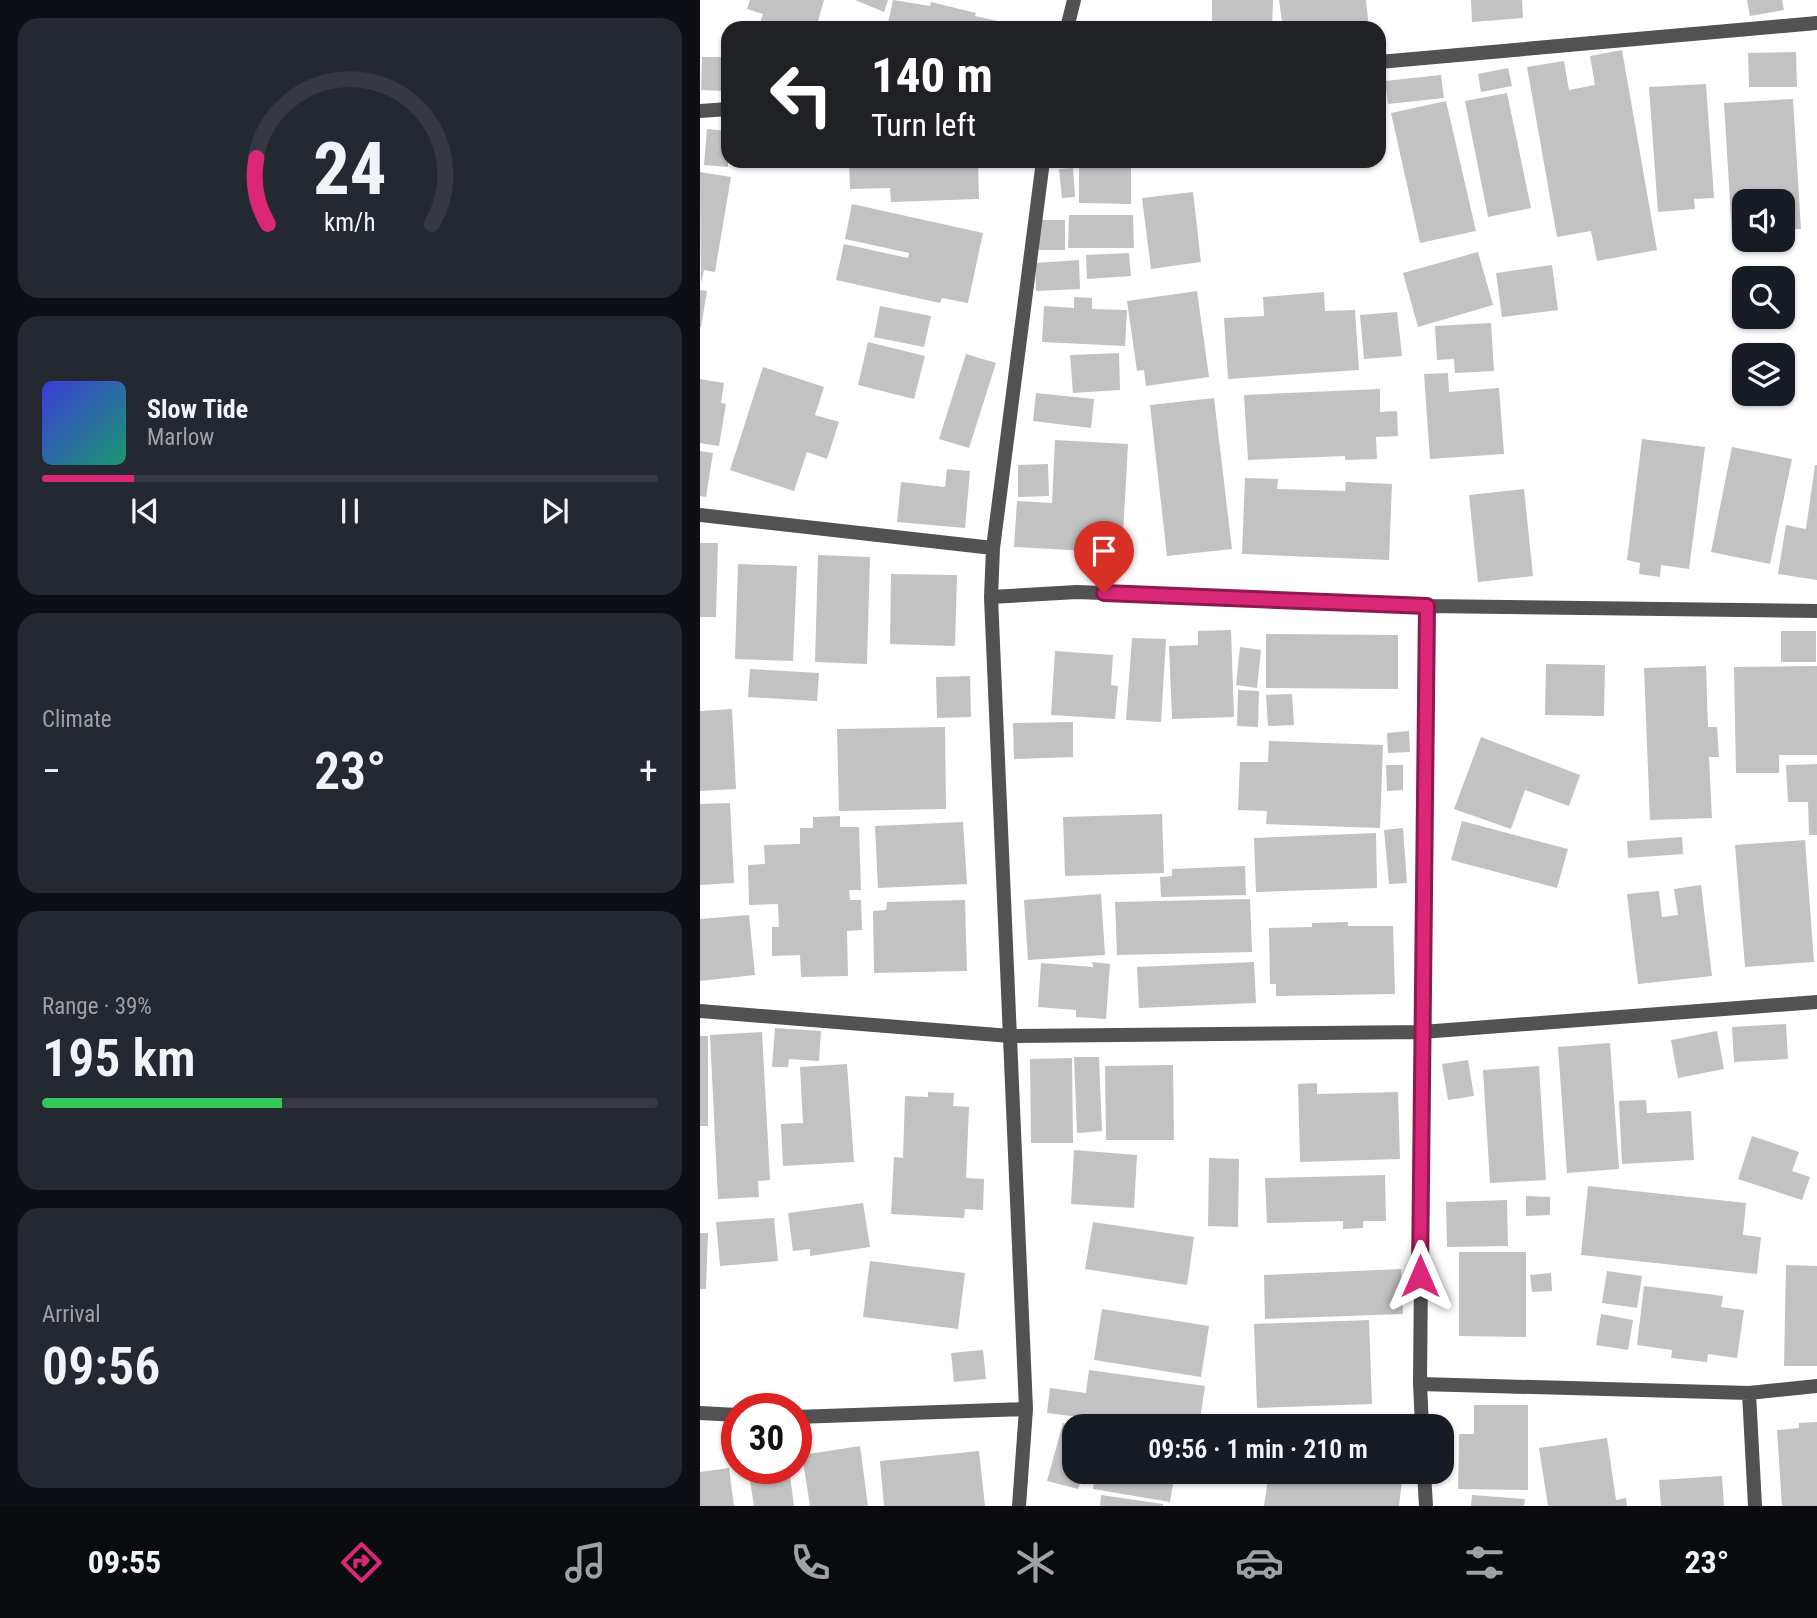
<!DOCTYPE html>
<html lang="en">
<head>
<meta charset="utf-8">
<style>
  :root { --surface:#171b24; --page:#242831; --text:#f1f3f6; --muted:#9ea1a6; --line:#363941; --accent:#db2777 }
  body { margin:0; font-family:"Roboto Condensed",sans-serif; background:var(--page); color:var(--text); height:100vh; display:flex; flex-direction:column; font-size:26px; white-space:nowrap }
  * { box-sizing:border-box; margin:0 }
  p { font-size:23px; color:var(--muted) }
  .icon { flex:none; width:38px; height:38px; fill:none; stroke:currentColor; stroke-width:2; stroke-linecap:round; stroke-linejoin:round }
  .map { position:relative; flex:1; overflow:hidden }
  .panel { display:flex; flex-direction:column; gap:18px; padding:18px; background:#0d0f14; width:700px }
  .panel>* { flex:none }
  .top-card { position:absolute; left:21px; top:21px; width:665px; height:147px; border-radius:21px; box-shadow:0 2px 5px #0004; background:#202124; color:#fff; overflow:hidden }
  .controls { position:absolute; left:1032px; top:189px; display:grid; gap:14px }
  .controls a { display:grid; place-items:center; width:63px; height:63px; border-radius:14px; background:var(--surface); box-shadow:0 2px 5px #0004; font-size:35px }
  .speed { position:absolute; left:21px; top:1393px; display:flex; gap:14px; font-size:35px; font-weight:700; text-align:center }
  .speed>* { display:grid; place-content:center; width:91px; height:91px; border-radius:50%; background:var(--surface); box-shadow:0 2px 5px #0004; line-height:1 }
  .speed .limit { border:10px solid #d22; background:#fff; color:#111 }
  .pin { position:absolute; display:grid; place-items:center; width:60px; height:60px; color:#fff; margin:-72px -30px; border-radius:50% 50% 50% 0; rotate:-45deg; box-shadow:0 0 7px #0007 }
  .pin .icon { rotate:45deg }
  .me { position:absolute; width:77px; margin:-38px; rotate:0deg; stroke-linejoin:round; filter:drop-shadow(0 0 5px #0008) }
  .turn { display:flex; align-items:center; gap:24px; height:147px; padding:0 35px; font-size:32px }
  .turn .icon { width:91px; height:91px; stroke-width:2.5 }
  .turn b { display:block; font-size:49px; line-height:60px }
  .big { font-size:52px; font-weight:600; line-height:1.1 }
  .panel .tile { flex:1; display:flex; flex-direction:column; justify-content:center; gap:10px; min-width:0; padding:0 24px; border-radius:21px; background:var(--page) }
  .panel .dial { align-items:center; gap:0 }
  .dial svg { height:182px; overflow:visible; fill:none; stroke:var(--line); stroke-width:7; stroke-linecap:round; text-anchor:middle }
  .dial text { fill:var(--text); stroke:none }
  .song { display:flex; align-items:center; gap:21px }
  .cover { width:84px; height:84px; border-radius:10px; background:linear-gradient(135deg,hsl(240 70% 55%),hsl(160 70% 35%)) }
  .played { height:7px; border-radius:4px; background:linear-gradient(90deg,var(--accent) 15%,var(--line) 15%) }
  .keys { display:flex; justify-content:space-around; direction:ltr }
  .heat { display:flex; justify-content:space-between; align-items:center; font-size:38px; direction:ltr }
  .charge { height:10px; border-radius:5px; background:linear-gradient(90deg,#34c759 39%,var(--line) 0) }
  .trip { position:absolute; left:362px; top:1414px; width:392px; height:70px; border-radius:21px; background:var(--surface); box-shadow:0 2px 5px #0004; font-weight:600; line-height:70px; text-align:center }
  .tab-bar { display:flex; height:112px; justify-content:space-around; align-items:center; background:#090b0e; color:var(--muted) }
  .tab-bar .icon { width:49px; height:49px }
  .tab-bar .on { color:var(--accent) }
  .tab-bar b { font-size:32px; color:var(--text) }
  main { display:flex; flex:1; min-height:0 }
  .map>svg:first-child { display:block }
  .building { fill:#c2c2c2 }
  .lines { fill:none; stroke-linecap:round; stroke-linejoin:round }
  .minor { stroke:#525252; stroke-width:14 }
  .tertiary { stroke:#525252; stroke-width:14 }
  .route-casing { stroke:#8e194d; stroke-width:18 }
  .route { stroke:#db2777; stroke-width:12 }
</style>
</head>
<body>
<main>
<section class="panel">
<div class="tile dial"><svg viewBox="0 0 100 80">
<path d="M14 69A42 42 0 1 1 86 69"/>
<path d="M14 69A42 42 0 0 1 9 40" stroke="#db2777"/>
<text x="50" y="56" font-size="32" font-weight="700">24</text>
<text x="50" y="72" font-size="11">km/h</text>
</svg></div>
<div class="tile">
<div class="song"><i class="cover"></i><div><b>Slow Tide</b><p>Marlow</p></div></div>
<div class="played"></div>
<div class="keys"><svg class="icon" aria-label="previous" viewBox="0 0 24 24"><path d="M18 5L8 12l10 7zM5 5v14"/></svg><svg class="icon" aria-label="pause" viewBox="0 0 24 24"><path d="M8 5v14M16 5v14"/></svg><svg class="icon" aria-label="next" viewBox="0 0 24 24"><path d="M6 5l10 7-10 7zM19 5v14"/></svg></div>
</div>
<div class="tile"><p>Climate</p>
<div class="heat"><a>−</a><b class="big">23°</b><a>+</a></div>
</div>
<div class="tile"><p>Range · 39%</p><b class="big">195 km</b><div class="charge"></div></div>
<div class="tile"><p>Arrival</p><b class="big">09:56</b></div>
</section>
<div class="map">
<svg width="1117" height="1506" viewBox="0 0 1117 1506">
  <rect width="100%" height="100%" fill="#fff"/>
  <path class="building" d="M50,0h74l-8,28 -23,-5 -1,5 -33,-2 4,-12 -16,-5z
    M155,0h33l-4,12z
    M193,0l37,6 1,-4 45,11 -1,3 32,7 -1,5h-119z
    M512,0h61l-1,28h-60z
    M579,0h87l3,28h-35v-6l-23,3v3h-28z
    M771,0h51l1,18 -51,4z
    M1047,0h35l2,10 -34,6z
    M922,50l35,200 -60,11 -6,-30 -34,6 -30,-170 37,-6 5,29 26,-5 -5,-29z
    M1096,52l1,35h-48l-1,-34z
    M2,57h22l-1,34 -22,-1z
    M808,68l4,18 -31,6 -3,-18z
    M741,75l3,23 -56,6 -3,-23z
    M1006,84l8,114 -20,1 1,10 -37,3 -9,-125z
    M807,93l24,115 -43,9 -23,-116z
    M1093,99l8,130 -18,1v-29h-38v32l-13,1 -8,-131z
    M746,101l30,130 -56,12 -29,-130z
    M7,129l21,2v36l-24,-2z
    M71,161h70l-1,7 -70,-1z
    M149,161h129l1,38 -88,3 -1,-14 -40,1z
    M374,161h57v43l-52,-1v-39h-5z
    M373,168l2,29 -13,1 -3,-29z
    M0,172l31,5 -16,95 -11,-2 -3,14z
    M493,192l8,70 -50,7 -9,-71z
    M152,204l131,29 -15,70 -26,-5 -2,5 -104,-23 8,-36 64,14 1,-5 -64,-14z
    M369,215h64l1,33h-66z
    M339,220h26v30h-26z
    M778,252l15,53 -75,22 -15,-54z
    M429,253l2,23 -44,3 -1,-24z
    M379,260l1,29 -44,2 -1,-28z
    M852,265l6,45 -56,7 -6,-44z
    M0,290l7,1 -6,36h-1z
    M497,291l12,86 -63,9 -2,-16 -7,1 -10,-70z
    M624,292l1,19 30,-1 4,60 -131,9 -4,-61 40,-2 -1,-19z
    M374,297l18,1v11l35,1 -2,36 -83,-4 2,-36 30,2z
    M180,306l51,10 -7,31 -50,-10z
    M697,312l5,44 -38,3 -4,-44z
    M791,323l3,48 -39,2 -1,-14 -17,1 -2,-34z
    M168,342l57,14 -11,43 -56,-14z
    M419,353l1,37 -47,3 -3,-38z
    M266,354l30,9 -27,85 -30,-9z
    M63,367l61,20 -9,28 24,7 -12,37 -20,-7 -13,39 -64,-21z
    M748,373l1,19 50,-4 5,66 -74,5 -6,-85z
    M0,379l24,4 -3,20 5,1 -7,42 -19,-3z
    M680,389v23l17,-1 1,25 -22,1 1,22 -32,1v-4l-97,4 -4,-65z
    M336,393l58,6 -3,29 -58,-7z
    M514,398l18,151 -65,7 -17,-151z
    M942,439l63,8 -16,122 -28,-4 -1,12 -21,-3 1,-11 -13,-3z
    M355,440l73,4 -6,109 -108,-6 3,-46 35,2z
    M1032,447l60,12 -22,105 -59,-12z
    M0,451l13,2 -7,44 -6,-1z
    M348,464l1,32 -31,1v-32z
    M1115,465h2v115l-39,-6 8,-49 20,4z
    M247,469l23,2 -5,57 -68,-6 4,-40 44,5z
    M545,478l33,1 -1,10 68,2 1,-9 46,2 -3,76 -147,-6z
    M824,489l9,87 -55,6 -9,-87z
    M0,543h18l-2,74h-16z
    M118,555l52,2 -3,107 -52,-2z
    M38,564l59,2 -4,95 -58,-2z
    M191,574l66,1 -2,71 -65,-2z
    M531,630l3,87 -62,2 -3,-73 29,-1v-14z
    M1081,631h35v31h-35z
    M566,634l132,1v54l-132,-1z
    M432,638l34,1 -5,83 -35,-2z
    M540,647l21,3 -4,38 -21,-3z
    M355,651l58,4 -2,30 7,1 -3,33 -64,-4z
    M846,664l59,1 -1,51 -59,-1z
    M1006,666l2,61h9l2,30h-10l3,61 -62,2 -6,-152z
    M1117,666v89h-38v18h-43l-2,-106z
    M50,669l69,4 -2,28 -69,-4z
    M270,676l1,41 -34,1 -1,-41z
    M538,690l21,1 -1,36 -21,-1z
    M592,694l2,31 -26,1 -2,-31z
    M32,709l4,80 -36,2v-80z
    M373,722v35l-59,2 -1,-36z
    M245,727l1,82 -107,2 -2,-82z
    M709,731l1,21 -22,1 -1,-20z
    M781,737l99,38 -11,31 -44,-16 -14,39 -57,-20z
    M569,741l114,4 -3,83 -114,-4 1,-13 -29,-1 2,-48h28z
    M1117,764v71h-8l-1,-33h-20l-2,-37z
    M686,765h17v25l-16,1z
    M30,803l4,80 -34,2v-81z
    M462,814l2,59 -99,3 -2,-59z
    M140,816v11h19l2,63h-12l1,10h11l1,30 -15,1 1,45 -47,1 -1,-22 -28,1v-29h7l-1,-23 -29,1 -1,-40 17,-1 -1,-19 36,-1v-16h13v-11z
    M762,821l106,28 -11,39 -106,-28z
    M263,822l4,62 -89,4 -3,-62z
    M703,828l4,55 -18,1 -5,-54z
    M676,833l1,55 -121,4 -2,-54z
    M982,837l1,17 -55,4 -1,-17z
    M1105,840l9,122 -69,5 -10,-122z
    M545,866l1,29 -85,2 -1,-20 12,-1v-7z
    M1001,885l11,91 -74,8 -11,-90 32,-3 3,26 16,-2 -4,-26z
    M401,894l4,61 -77,5 -4,-60z
    M550,899l2,53 -135,3 -2,-53z
    M265,900l2,71 -93,2 -1,-62 13,-1 1,-8z
    M49,915l6,60 -55,6v-62z
    M648,922v4h45l2,68 -119,2v-12h-6l-1,-56 43,-1v-4z
    M392,962l18,2 -4,55 -30,-2v-7l-38,-3 3,-44 52,4z
    M554,962l2,41 -117,5 -2,-41z
    M1086,1024l2,35 -54,3 -2,-35z
    M75,1028l46,3 -2,30 -30,-2 -1,8h-16z
    M1017,1031l7,38 -46,9 -7,-38z
    M62,1032l8,148 -12,1 1,16 -41,2 -8,-164z
    M0,1036h8v90h-8z
    M910,1043l9,126 -52,4 -9,-126z
    M374,1057h25l3,74 -25,2z
    M372,1058l1,85h-42l-1,-84z
    M768,1060l6,36 -26,4 -6,-36z
    M147,1064l7,98 -71,4 -2,-42 22,-1 -3,-56z
    M473,1065l1,75h-68l-1,-74z
    M839,1066l7,114 -56,3 -7,-113z
    M617,1083v11l81,-2 2,67 -100,3 -2,-78z
    M228,1092l26,1 -1,13 16,1 -3,71 18,1 -1,31 -18,-1 -1,9 -73,-4 3,-57 9,1 2,-62 23,1z
    M946,1100l1,13 44,-2 3,49 -72,4 -3,-63z
    M1052,1136l47,16 -7,19 18,6 -8,23 -64,-21z
    M374,1150l63,5 -3,53 -63,-4z
    M509,1158l30,1 -1,68 -30,-1z
    M685,1175l1,46h-23v7l-20,1v-8l-76,2 -2,-45z
    M888,1186l158,17 -3,32 18,2 -4,37 -176,-19z
    M826,1196l24,1v18l-24,1z
    M807,1200l1,46 -61,1 -1,-45z
    M163,1203l7,44 -60,9v-7l-17,2 -5,-38z
    M74,1218l4,43 -58,5 -4,-44z
    M393,1222l101,15 -7,48 -102,-16z
    M0,1233h8l-2,56h-6z
    M759,1252h67v85l-67,-1z
    M170,1261l95,12 -7,56 -95,-12z
    M1086,1265l31,1v100h-33z
    M701,1269l2,45 -138,5 -1,-44z
    M907,1271l35,5 -5,32 -35,-5z
    M851,1273l1,18 -20,1 -2,-17z
    M944,1286l79,10 -2,11 23,3 -7,48 -29,-4 -1,8 -36,-4 1,-8 -35,-5z
    M402,1309l107,17 -8,51 -107,-17z
    M901,1314l32,6 -5,30 -32,-5z
    M669,1320l3,84 -115,4 -3,-84z
    M283,1350l3,29 -32,3 -3,-29z
    M389,1370l116,16 -6,40h-51l-101,-13 3,-25 36,5z
    M774,1405h54v85l-70,-1 1,-55h15z
    M1117,1422v84h-35l-5,-76 22,-2v-5z
    M363,1423l11,3v46h9l-5,17 -31,-8z
    M907,1438l9,62 10,-2 1,8h-79l-9,-58z
    M160,1446l8,60h-58l-8,-51z
    M279,1451l6,55h-101l-4,-45z
    M29,1468l5,38h-34v-34z
    M48,1468h41l5,38h-40z
    M396,1472h79l-5,30 -77,-13z
    M569,1472h57l76,9 -3,25h-135z
    M1022,1476l2,30h-63l-2,-26z
    M401,1495l62,9v2h-63z
    M772,1495l53,4 -1,7h-53z"/>
  <g class="lines">
    <path class="minor" d="M367,28l7,-28
      M0,515l293,33
      M291,597l86,-5 350,14 390,5
      M0,1011l310,25 412,-4 395,-30
      M720,1384l329,9 68,-7
      M1049,1393l6,113
      M0,1413l37,2
      M96,1417l230,-8
      M722,1426l-2,-42 7,-778
      M724,1472l2,34
      M319,1506l7,-97 -35,-812 2,-49 50,-387"/>
    <path class="tertiary" d="M679,62l438,-39
      M0,111l28,-2"/>
  </g>
  <g class="lines">
    <defs>
      <path id="route" d="M404,593l323,13 -7,670"/>
    </defs>
    <use href="#route" class="route-casing"/>
    <use href="#route" class="route"/>
  </g>
</svg>
<div class="controls">
<a><svg class="icon" aria-label="sound" viewBox="0 0 24 24"><path d="M4 9h4l5-4v14l-5-4H4zM17 9q2 3 0 6"/></svg></a>
<a><svg class="icon" aria-label="search" viewBox="0 0 24 24"><circle cx="10" cy="10" r="6"/><path d="M15 15l6 6"/></svg></a>
<a><svg class="icon" aria-label="layers" viewBox="0 0 24 24"><path d="M12 4l9 5-9 5-9-5zM3 14l9 5 9-5"/></svg></a>
</div>
<div class="speed"><div class="limit">30</div></div>
<div class="pin" style="left:404px;top:593px;background:#d93025"><svg class="icon" aria-label="arrive" viewBox="0 0 24 24"><path d="M6 21V4h12l-3 4 3 4H6"/></svg></div>
<svg class="me" style="left:720px;top:1276px" viewBox="-20 -20 40 40"><path d="M0-17L14 15 0 8-14 15z" fill="#db2777" stroke="#fff" stroke-width="4"/></svg>
<div class="trip">09:56 · 1 min · 210 m</div>
<div class="top-card">
<div class="turn"><svg class="icon" aria-label="left" viewBox="0 0 24 24"><path d="M17 20v-9H6M10 6l-5 5 5 5"/></svg><div><b>140 m</b>Turn left</div></div>
</div>
</div>
</main>
<nav class="tab-bar">
<b>09:55</b>
<svg class="icon on" aria-label="directions" viewBox="0 0 24 24"><path d="M12 3l9 9-9 9-9-9zM9 14v-3h6M13 9l2 2-2 2"/></svg>
<svg class="icon" aria-label="music" viewBox="0 0 24 24"><path d="M9 18V5l10-2v13"/><circle cx="6" cy="18" r="3"/><circle cx="16" cy="16" r="3"/></svg>
<svg class="icon" aria-label="phone" viewBox="0 0 24 24"><path d="M5 4h4l2 5-3 2q2 4 5 5l2-3 5 2v4C11 20 4 13 5 4z"/></svg>
<svg class="icon" aria-label="climate" viewBox="0 0 24 24"><path d="M12 3v18M4 7l16 10M4 17L20 7"/></svg>
<svg class="icon" aria-label="car" viewBox="0 0 24 24"><path d="M5 17H2v-5l4-1 3-4h7l3 4 3 1v5h-3M9 17h6M6 11h13"/><circle cx="7" cy="17" r="2"/><circle cx="17" cy="17" r="2"/></svg>
<svg class="icon" aria-label="filters" viewBox="0 0 24 24"><path d="M4 7h16M4 17h16"/><circle cx="9" cy="7" r="2"/><circle cx="15" cy="17" r="2"/></svg>
<b>23°</b>
</nav>
</body>
</html>
